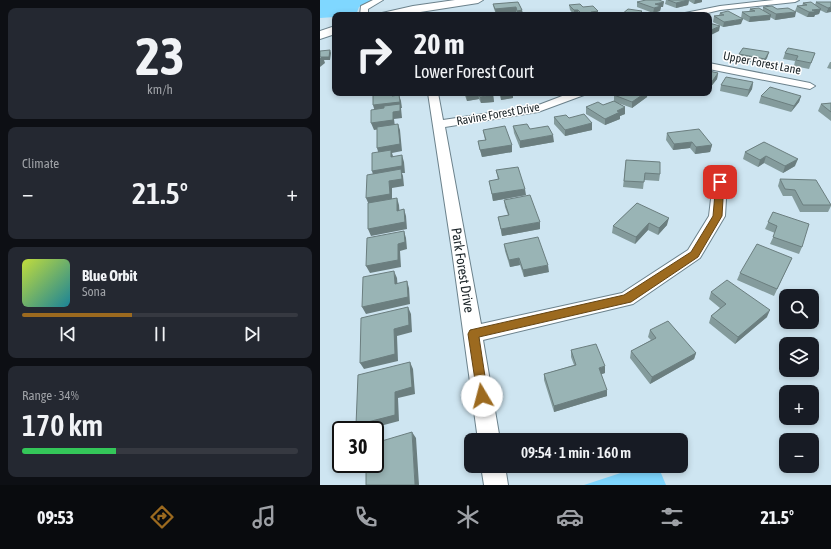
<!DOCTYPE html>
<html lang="en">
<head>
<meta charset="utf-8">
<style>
  :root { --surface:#171b24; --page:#242831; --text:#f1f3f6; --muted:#9ea1a6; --line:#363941; --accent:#9c6a1f }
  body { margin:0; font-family:"Asap Condensed",sans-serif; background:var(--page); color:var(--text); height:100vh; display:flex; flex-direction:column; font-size:15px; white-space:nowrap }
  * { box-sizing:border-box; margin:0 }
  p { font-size:13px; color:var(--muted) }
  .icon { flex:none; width:22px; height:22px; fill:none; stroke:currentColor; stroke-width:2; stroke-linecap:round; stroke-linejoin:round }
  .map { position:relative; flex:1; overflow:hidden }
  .details { display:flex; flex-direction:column; gap:8px; padding:8px; background:#0d0f14; width:320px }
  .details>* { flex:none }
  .top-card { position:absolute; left:12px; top:12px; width:380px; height:84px; border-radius:8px; box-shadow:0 2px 6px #0003; background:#171b24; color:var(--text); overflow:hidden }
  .tools { position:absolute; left:459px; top:289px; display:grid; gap:8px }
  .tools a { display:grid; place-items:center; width:40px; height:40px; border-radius:8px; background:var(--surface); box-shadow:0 2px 6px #0003; font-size:20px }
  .speed { position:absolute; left:12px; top:421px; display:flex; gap:8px; font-size:20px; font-weight:700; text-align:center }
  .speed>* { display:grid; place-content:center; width:52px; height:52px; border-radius:50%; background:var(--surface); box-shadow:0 2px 6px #0003; line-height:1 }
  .speed .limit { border:2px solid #111; border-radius:6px; background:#fff; color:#111 }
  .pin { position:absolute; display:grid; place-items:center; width:34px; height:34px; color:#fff; margin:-17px; border-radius:8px; box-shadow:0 2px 6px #0006 }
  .me { position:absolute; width:44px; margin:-22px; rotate:352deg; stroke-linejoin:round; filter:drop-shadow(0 0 3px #0008) }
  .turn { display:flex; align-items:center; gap:14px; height:84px; padding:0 16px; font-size:18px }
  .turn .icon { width:52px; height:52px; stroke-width:2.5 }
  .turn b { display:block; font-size:28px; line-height:34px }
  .big { font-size:30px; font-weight:600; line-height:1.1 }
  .details .widget { flex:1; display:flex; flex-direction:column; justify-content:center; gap:6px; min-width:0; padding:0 14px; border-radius:8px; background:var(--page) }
  .details .dial { align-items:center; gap:0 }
  .dial b { font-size:52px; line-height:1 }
  .song { display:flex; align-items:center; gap:12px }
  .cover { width:48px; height:48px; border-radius:6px; background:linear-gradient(135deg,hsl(70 70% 55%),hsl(190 70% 35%)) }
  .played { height:4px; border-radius:2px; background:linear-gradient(90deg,var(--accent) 40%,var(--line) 40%) }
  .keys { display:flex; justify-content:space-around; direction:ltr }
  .heat { display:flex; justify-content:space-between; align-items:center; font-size:22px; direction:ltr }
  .charge { height:6px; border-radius:3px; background:linear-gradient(90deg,#34c759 34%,var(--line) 0) }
  .trip { position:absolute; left:144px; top:433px; width:224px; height:40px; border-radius:8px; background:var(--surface); box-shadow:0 2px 6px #0003; font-weight:600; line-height:40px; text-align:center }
  .tab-bar { display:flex; height:64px; justify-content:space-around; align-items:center; background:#090b0e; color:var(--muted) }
  .tab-bar .icon { width:28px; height:28px }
  .tab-bar .selected { color:var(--accent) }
  .tab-bar b { font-size:18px; color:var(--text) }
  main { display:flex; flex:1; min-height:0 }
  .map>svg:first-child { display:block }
  .green { fill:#7fd7ff }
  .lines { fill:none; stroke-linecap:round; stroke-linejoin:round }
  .street-casing { stroke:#6c828c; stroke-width:2 }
  .secondary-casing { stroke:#6c828c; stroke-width:2 }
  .street { fill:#fff; fill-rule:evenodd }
  .secondary { fill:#fff; fill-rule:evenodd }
  .wall { fill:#849b9c }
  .shaded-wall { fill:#6b7e7f }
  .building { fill:#99b4b5; stroke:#6b7e7f }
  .route { fill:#9c6a1f; stroke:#654514 }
  .labels { text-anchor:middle; stroke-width:3; stroke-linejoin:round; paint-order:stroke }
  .far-street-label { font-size:12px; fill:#20292d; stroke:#fff }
  .street-label { font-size:14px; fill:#20292d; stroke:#fff }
</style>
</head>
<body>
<main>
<section class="details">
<div class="widget dial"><b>23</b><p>km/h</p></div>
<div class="widget"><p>Climate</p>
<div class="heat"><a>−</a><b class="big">21.5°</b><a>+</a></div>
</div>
<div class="widget">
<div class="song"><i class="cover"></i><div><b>Blue Orbit</b><p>Sona</p></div></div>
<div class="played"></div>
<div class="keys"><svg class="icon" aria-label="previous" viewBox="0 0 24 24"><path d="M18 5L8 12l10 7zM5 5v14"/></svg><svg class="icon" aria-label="pause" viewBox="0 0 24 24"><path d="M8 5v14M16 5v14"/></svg><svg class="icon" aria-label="next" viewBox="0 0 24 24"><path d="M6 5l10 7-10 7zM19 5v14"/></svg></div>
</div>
<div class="widget"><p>Range · 34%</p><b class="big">170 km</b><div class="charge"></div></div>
</section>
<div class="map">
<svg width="511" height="485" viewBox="0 0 511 485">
  <rect width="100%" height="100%" fill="#cee5f1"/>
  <path class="green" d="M0,0h55l-16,7 -3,8h-21v2l-15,1z
    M322,466h16l8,19h-82z"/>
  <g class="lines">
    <defs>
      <path id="street" d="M53,0h10l-15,9v6h-8l1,-9z
        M454,0h25l-4,2 -75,8 -21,5h-15l1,-2 35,-7z
        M389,63l101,20 5,3 -5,3 -101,-20z
        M108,93h10l5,27 93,-14 34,-13h15l-1,2 -46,17 -93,15 36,197 141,-31 66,-43 21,-34 4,-34 2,-3 5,-1 5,1 2,3 -2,34 -25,42 -67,46 -150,36 17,100h-22l-26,-189z
        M161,466h24l3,19h-24z"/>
      <path id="secondary" d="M135,0h28l-5,3 -77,12h-20l1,-2 31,-7z
        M15,26v8l-15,5v-8z"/>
    </defs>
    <use href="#street" class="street-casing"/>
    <use href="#secondary" class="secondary-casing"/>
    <use href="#street" class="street"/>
    <use href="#secondary" class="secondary"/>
  </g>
  <path class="wall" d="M346,0h38h-2v2l-8,2 -5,-3 -1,4 -12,3 -11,-4z
    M198,2l4,8 1,5h-6l-1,-3 -20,2 -2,-5 -1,-5z
    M317,2l26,5h-2l-1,4 -7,2 -16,-6z
    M496,2h15l-5,11 -6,-3 -1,4 -4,1 -1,2h-7l-12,-6 2,-5h5l1,-3 12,2z
    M249,5l14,2 15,4v4h-24l-4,-5z
    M443,7l32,10 -20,3 -5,-3v3l-21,2 -8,-4 1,-6h7l1,-3 13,1z
    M400,13l21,11 -18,3 -10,-5 1,-6 5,-1z
    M449,52l-2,6 -4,6 -25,-4 1,-6z
    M465,53h30l-6,16 -15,-3 1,-5 -12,-2z
    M510,62h1v7l-4,-1z
    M389,71l9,2 -1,6 -8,10z
    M433,82l-1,7 -5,8 -27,-6 1,-6z
    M144,93h29l1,9 -13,1 -2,-4 -12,2z
    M179,93h29l-15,2v3l-12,2z
    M294,95l33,2 -15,11 -14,-5 7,4v7l-5,2v3l-15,6 -19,-11v-7l17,-2 11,-4z
    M441,96h40l-2,6 -8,10 -32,-9z
    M511,103v18l-13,-10 3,-7z
    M234,117l15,1 23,5v7l-27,6 -11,-12z
    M193,126l17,3 24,13 -34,6 -6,-15z
    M163,130l29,15v7l-30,5 -4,-16 7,-1z
    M347,133l45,12 -2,7 -15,2 -5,-6 -17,2 -7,-10z
    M444,142l31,24 -12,7 -19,-10 -6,4 -15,-8 2,-7z
    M306,160l34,14 -1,7 -15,-1 -1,9 -20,-2z
    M176,170l30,25 -33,6 -4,-20 9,-1z
    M460,179l51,25v2l-3,6h-28l-8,-16h-9l-5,-10z
    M184,200l36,29 -38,7 -4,-19 10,-2 -3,-8z
    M317,203l30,22 -9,10 -10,-5 -13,14 -23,-11 1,-7z
    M453,212l29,35 -3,7 -29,-10 5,-11 -10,-4z
    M184,244l45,28 -25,5 -4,-12 -10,2 -5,-16z
    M472,258l-18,38 -37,-16 3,-7z
    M391,292l56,25 -32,27 -26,-21 2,-7 9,-8 -11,-9z
    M330,330l46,23 -2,6 -44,25 -20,-26 1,-7 20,-11 -3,-3z
    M251,350l34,23 -4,1 6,22 -53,16 -10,-32v-6l30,-9 -3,-8z"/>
  <path class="shaded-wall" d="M369,0l-1,5 -12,3v-5z
    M375,0h9h-2v2l-8,2z
    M344,2l-1,5h-2l-1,4 -7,2 2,-9z
    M196,7v5l-20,2 -1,-5z
    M511,7v5l-5,1 2,-5z
    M501,9l-2,5 -4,1 -1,2h-7l2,-5 3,-2z
    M202,10l1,5h-5l-1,-4z
    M254,10h4v5h-4z
    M278,11v4h-15l8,-3z
    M476,12l-1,5 -20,3 1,-6z
    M451,15l-1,5 -21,2 1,-5z
    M423,19l-2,5 -18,3 1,-5z
    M400,26l-1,5 -10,5v-5z
    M10,50l1,3 -1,7h-6l1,3 -5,4v-9z
    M449,52l-2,6 -4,6 2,-5z
    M398,73l-1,6 -8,10 2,-6z
    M433,82l-1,7 -5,8 2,-7z
    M158,93l1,6 -12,2 -1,-6z
    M187,93h21l-15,2v3l-12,2v-6z
    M325,93h3l-1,4 -15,11v-6z
    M79,95l2,6 1,7h-1l1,10 -8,1 1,8 -21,3 -3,-7 22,-11h-18l-2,-7z
    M173,95l1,7 -13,1 -1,-6z
    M481,96l-2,6 -8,10 3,-6z
    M305,107v7l-5,2v3l-15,6v-6l12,-8z
    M272,123v7l-27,6v-6z
    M78,124l2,6 2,21 -10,2 1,3v8l-14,-9 -2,-7z
    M233,135l1,7 -34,6v-7z
    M372,142l-2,6 -17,2 1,-6z
    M192,145v7l-30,5 -2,-7z
    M392,145l-2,7 -15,2 1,-7z
    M82,155l2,7 1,11h-3l1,3 1,10 -12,2v13l-23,4 -3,-7 23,-17 -15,-3 -2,-7z
    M446,156l-2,7 -6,4 2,-7z
    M478,159l-3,7 -12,7 2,-7z
    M205,189l1,6 -33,6 -1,-7z
    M77,198l2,7 1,13 -3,-7z
    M84,209l2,7 1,13 -36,7 -3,-7z
    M349,218l-2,7 -9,10 1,-7z
    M220,222v7l-38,7 -1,-7z
    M329,223l-1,7 -13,14 1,-7z
    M84,231l2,7 1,11 -7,2 1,16 -31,6 -4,-7 32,-22z
    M199,258l1,7 -10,2 -1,-7z
    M228,265l1,7 -25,5 -1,-7z
    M74,271l3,7 1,13 -3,-7z
    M87,281l2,7 1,16 -44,10 -4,-7z
    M88,307l3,7 1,18 -15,4 1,25 -34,8 -4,-6 34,-34z
    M450,310l-3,7 -32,27 3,-7z
    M376,353l-2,6 -44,25 2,-7z
    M90,362l3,7 2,25 -17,4 1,23 -34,9h-5l-4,-5 39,-33z
    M285,366v7l-6,2v-7z
    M287,390v6l-53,16v-6z
    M92,432l4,6 3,47h-4z"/>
  <path class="building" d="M326,0h13l5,2 -9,2 6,2 -7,2 -17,-6z
    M348,0h20l-12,3z
    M198,2l4,8 -5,1 -1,-4 -21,2 -2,-5z
    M491,2l10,7 -9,1 4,2h-7l-12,-6 10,-1 -4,-2z
    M496,2h15v5l-3,1z
    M260,4l3,3 10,-1 5,5 -7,1 2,2 -10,1 -5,-5h-4l-5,-5z
    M452,6l5,3 11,-1 8,4 -20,2 -13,-7z
    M439,8l12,7 -21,2 -8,-5 13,-1 -5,-2z
    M308,9l14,2 -3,3 6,1h-24z
    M408,11l15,8 -19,3 -10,-6 10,-1 -4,-2z
    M235,14l1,1h-11z
    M389,23l11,3 -11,5z
    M423,48l26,4 -4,7 -26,-5z
    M468,48l27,5 -4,10 -15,-3 2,-4 -13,-3z
    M10,50l-1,7h-9v-6z
    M389,71l9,2 -7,10 -2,-1z
    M406,77l27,5 -4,8 -28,-5z
    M450,87l31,9 -7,10 -33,-10z
    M53,93h19v3l7,-1 1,7 -27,3z
    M145,93h28v2l-13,2 -2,-4 -12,2z
    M298,93h27l-13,9 -18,-7z
    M294,101l11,6 -8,4 3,1 -15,7 -19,-12 12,-5 5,3z
    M511,103v9l-10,-8z
    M80,104v7l-7,1v8l-22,3v-13l13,-2v-2z
    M264,114l8,9 -27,7 -11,-13 12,-2 3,3z
    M78,124l2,20 -23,4v-21z
    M207,124l3,5 18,-3 5,9 -33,6 -7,-15z
    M185,126l7,19 -32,5 -2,-9 8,-1 -3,-10z
    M379,129l13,16 -16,2 -4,-5 -18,2 -7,-11z
    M444,142l34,17 -13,7 -19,-10 -6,4 -15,-8z
    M71,150v7l11,-2v11l-30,5v-18z
    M306,160l34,2v12l-15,-1 -1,9 -20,-1z
    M198,167l7,22 -33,5 -3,-13 10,-2 -3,-9z
    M81,169l1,10 -13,2 1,13 -24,4 1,-23z
    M460,179l36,1 15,25h-28l-8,-15 -10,-1z
    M210,195l10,27 -39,7 -3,-12 11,-2 -5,-15z
    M77,198v13l7,-2 1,13 -37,7v-26z
    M317,203l32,15 -10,10 -10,-5 -13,14 -23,-11z
    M453,212l36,12 -7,23 -29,-10 4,-11 -9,-4z
    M84,231l1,11 -7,2v16l-32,6 1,-28z
    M218,237l10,28 -25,5 -4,-12 -10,2 -5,-16z
    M437,244l35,14 -15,31 -37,-16z
    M74,271l1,13 12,-3 1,16 -46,10 1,-30z
    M407,280l43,30 -32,27 -27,-21 15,-12 -15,-12z
    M88,307l1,18 -15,4 1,25 -35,9 1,-45z
    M348,321l28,32 -44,24 -21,-26 25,-13 -6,-8z
    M276,344l9,22 -6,2 8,22 -53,16 -10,-32 32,-9 -5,-15z
    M90,362l2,25 -17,5v23l-39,10 2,-50z
    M92,432l3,53h-49v-21h9v-21z"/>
  <path class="route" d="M400,180l4,2 -2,34 -24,41 -67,45 -152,35 9,59 -1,4 -5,1 -4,-1 -10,-66 2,-4 154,-35 67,-43 22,-36 3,-34z"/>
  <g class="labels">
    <g class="far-street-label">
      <text transform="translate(442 63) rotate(11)" y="4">Upper Forest Lane</text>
      <text transform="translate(178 114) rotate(-10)" y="4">Ravine Forest Drive</text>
    </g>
    <g class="street-label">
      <text transform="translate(143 270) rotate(81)" y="5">Park Forest Drive</text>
    </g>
  </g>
</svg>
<div class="tools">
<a><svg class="icon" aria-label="search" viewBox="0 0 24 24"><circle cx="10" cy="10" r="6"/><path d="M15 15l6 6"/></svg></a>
<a><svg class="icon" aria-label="layers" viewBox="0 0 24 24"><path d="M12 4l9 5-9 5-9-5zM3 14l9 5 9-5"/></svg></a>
<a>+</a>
<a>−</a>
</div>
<div class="speed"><div class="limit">30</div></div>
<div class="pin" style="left:400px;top:182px;background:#d93025"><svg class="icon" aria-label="arrive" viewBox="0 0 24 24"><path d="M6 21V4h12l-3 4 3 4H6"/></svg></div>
<svg class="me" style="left:162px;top:396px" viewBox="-20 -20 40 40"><circle r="19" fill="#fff"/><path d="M0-13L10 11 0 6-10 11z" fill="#9c6a1f"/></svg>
<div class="trip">09:54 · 1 min · 160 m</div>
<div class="top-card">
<div class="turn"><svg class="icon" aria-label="right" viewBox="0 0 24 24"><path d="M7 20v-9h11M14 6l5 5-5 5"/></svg><div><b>20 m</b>Lower Forest Court</div></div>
</div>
</div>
</main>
<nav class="tab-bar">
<b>09:53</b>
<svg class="icon selected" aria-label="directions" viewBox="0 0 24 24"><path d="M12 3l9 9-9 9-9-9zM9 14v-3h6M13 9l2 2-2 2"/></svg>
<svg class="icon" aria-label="music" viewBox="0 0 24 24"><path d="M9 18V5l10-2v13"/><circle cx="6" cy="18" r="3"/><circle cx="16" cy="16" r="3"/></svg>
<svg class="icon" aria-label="phone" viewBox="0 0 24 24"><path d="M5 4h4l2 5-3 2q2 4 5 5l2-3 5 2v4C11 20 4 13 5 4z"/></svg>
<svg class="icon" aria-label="climate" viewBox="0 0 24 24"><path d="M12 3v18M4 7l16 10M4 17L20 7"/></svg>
<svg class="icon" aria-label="car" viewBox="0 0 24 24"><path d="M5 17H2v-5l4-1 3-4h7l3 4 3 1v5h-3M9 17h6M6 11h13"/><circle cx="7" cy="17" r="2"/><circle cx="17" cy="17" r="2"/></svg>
<svg class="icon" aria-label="filters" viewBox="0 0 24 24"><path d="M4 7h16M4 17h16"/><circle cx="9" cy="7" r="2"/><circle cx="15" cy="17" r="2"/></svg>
<b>21.5°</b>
</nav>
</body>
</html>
